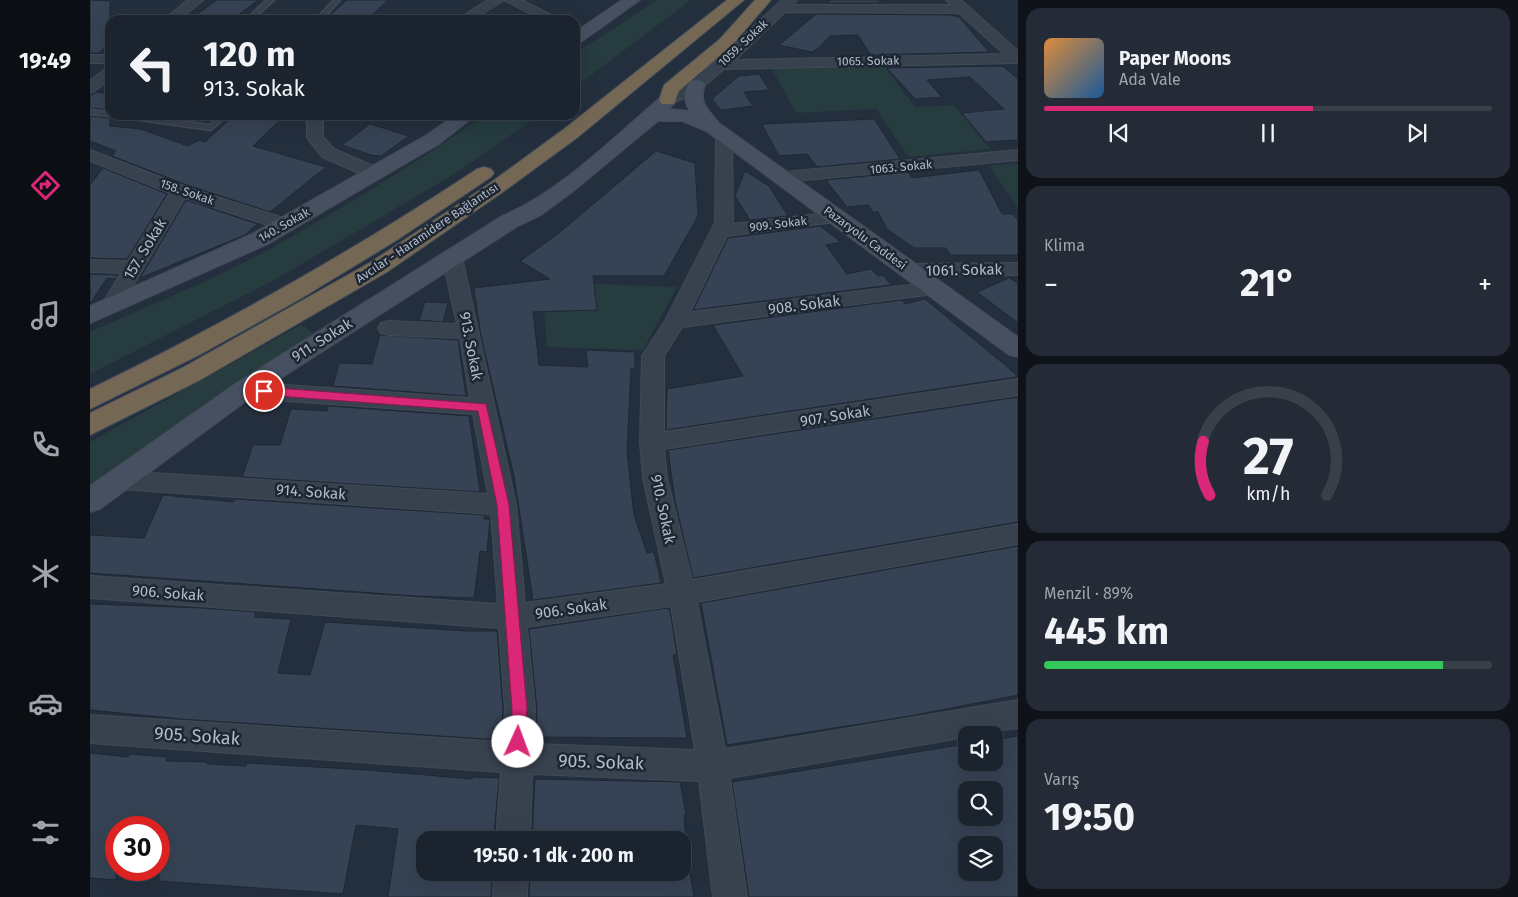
<!DOCTYPE html>
<html lang="tr">
<head>
<meta charset="utf-8">
<style>
  :root { --surface:#1b232e; --page:#242b36; --text:#f1f3f6; --muted:#a0a4aa; --line:#39404a; --accent:#db2777 }
  body { margin:0; font-family:"Fira Sans",sans-serif; background:var(--page); color:var(--text); height:100vh; display:flex; flex-direction:column; font-size:19px; white-space:nowrap }
  * { box-sizing:border-box; margin:0 }
  p { font-size:16px; color:var(--muted) }
  .icon { flex:none; width:28px; height:28px; fill:none; stroke:currentColor; stroke-width:2; stroke-linecap:round; stroke-linejoin:round }
  .map { position:relative; flex:1; overflow:hidden }
  .side { display:flex; flex-direction:column; gap:8px; padding:8px; background:#0f1319; width:500px }
  .side>* { flex:none }
  .banner { position:absolute; left:15px; top:15px; width:475px; height:105px; border-radius:15px; box-shadow:0 5px 20px #0002,0 0 0 1px var(--line); background:#1b232e; color:var(--text); overflow:hidden }
  .buttons { position:absolute; left:868px; top:726px; display:grid; gap:10px }
  .buttons a { display:grid; place-items:center; width:45px; height:45px; border-radius:10px; background:var(--surface); box-shadow:0 5px 20px #0002,0 0 0 1px var(--line); font-size:25px }
  .speed { position:absolute; left:15px; top:816px; display:flex; gap:10px; font-size:25px; font-weight:700; text-align:center }
  .speed>* { display:grid; place-content:center; width:65px; height:65px; border-radius:50%; background:var(--surface); box-shadow:0 5px 20px #0002,0 0 0 1px var(--line); line-height:1 }
  .speed .limit { border:8px solid #d22; background:#fff; color:#111 }
  .pin { position:absolute; display:grid; place-items:center; width:42px; height:42px; color:#fff; margin:-21px; border:2px solid #fff; border-radius:50%; box-shadow:0 1px 5px #0007 }
  .me { position:absolute; width:55px; margin:-28px; rotate:2deg; stroke-linejoin:round; filter:drop-shadow(0 0 4px #0008) }
  .turn { display:flex; align-items:center; gap:18px; height:105px; padding:0 15px; font-size:22px }
  .turn .icon { width:65px; height:65px; stroke-width:2.5 }
  .turn b { display:block; font-size:35px; line-height:42px }
  .big { font-size:38px; font-weight:700; line-height:1.1 }
  .side .widget { flex:1; display:flex; flex-direction:column; justify-content:center; gap:8px; min-width:0; padding:0 18px; border-radius:15px; background:var(--page) }
  .side .dial { align-items:center; gap:0 }
  .dial svg { height:130px; overflow:visible; fill:none; stroke:var(--line); stroke-width:7; stroke-linecap:round; text-anchor:middle }
  .dial text { fill:var(--text); stroke:none }
  .song { display:flex; align-items:center; gap:15px }
  .cover { width:60px; height:60px; border-radius:8px; background:linear-gradient(135deg,hsl(30 70% 55%),hsl(210 70% 35%)) }
  .played { height:5px; border-radius:2px; background:linear-gradient(90deg,var(--accent) 60%,var(--line) 60%) }
  .keys { display:flex; justify-content:space-around; direction:ltr }
  .heat { display:flex; justify-content:space-between; align-items:center; font-size:28px; direction:ltr }
  .charge { height:8px; border-radius:4px; background:linear-gradient(90deg,#34c759 89%,var(--line) 0) }
  .trip { position:absolute; left:326px; top:831px; width:275px; height:50px; border-radius:15px; background:var(--surface); box-shadow:0 5px 20px #0002,0 0 0 1px var(--line); font-weight:700; line-height:50px; text-align:center }
  main { display:flex; flex:1; min-height:0 }
  .tab-bar { display:flex; flex-direction:column; width:90px; justify-content:space-around; align-items:center; background:#0b0e12; color:var(--muted) }
  .tab-bar .icon { width:35px; height:35px }
  .tab-bar .current { color:var(--accent) }
  .tab-bar b { font-size:22px; color:var(--text) }
  .map>svg:first-child { display:block }
  .green { fill:#263c3f }
  .building { fill:#364354; stroke:#1f2835; fill-rule:evenodd }
  .lines { fill:none; stroke-linecap:round; stroke-linejoin:round }
  .lane-casing { stroke:#414a57; stroke-width:3 }
  .street-casing { stroke:#414a57; stroke-width:2 }
  .secondary-casing { stroke:#414a57; stroke-width:2 }
  .highway-casing { stroke:#434c59; stroke-width:2 }
  .lane { fill:#38414e; fill-rule:evenodd }
  .street { fill:#38414e; fill-rule:evenodd }
  .secondary { fill:#465061; fill-rule:evenodd }
  .highway { fill:#746855; fill-rule:evenodd }
  .route { fill:#db2777; stroke:#8e194d }
  .labels { text-anchor:middle; stroke-width:5; stroke-linejoin:round; paint-order:stroke }
  .far-street-label { font-size:12px; fill:#b4bcc9; stroke:#1d2633 }
  .street-label { font-size:15px; fill:#b4bcc9; stroke:#1d2633 }
  .near-street-label { font-size:18px; fill:#b4bcc9; stroke:#1d2633 }
</style>
</head>
<body>
<main>
<nav class="tab-bar">
<b>19:49</b>
<svg class="icon current" aria-label="directions" viewBox="0 0 24 24"><path d="M12 3l9 9-9 9-9-9zM9 14v-3h6M13 9l2 2-2 2"/></svg>
<svg class="icon" aria-label="music" viewBox="0 0 24 24"><path d="M9 18V5l10-2v13"/><circle cx="6" cy="18" r="3"/><circle cx="16" cy="16" r="3"/></svg>
<svg class="icon" aria-label="phone" viewBox="0 0 24 24"><path d="M5 4h4l2 5-3 2q2 4 5 5l2-3 5 2v4C11 20 4 13 5 4z"/></svg>
<svg class="icon" aria-label="climate" viewBox="0 0 24 24"><path d="M12 3v18M4 7l16 10M4 17L20 7"/></svg>
<svg class="icon" aria-label="car" viewBox="0 0 24 24"><path d="M5 17H2v-5l4-1 3-4h7l3 4 3 1v5h-3M9 17h6M6 11h13"/><circle cx="7" cy="17" r="2"/><circle cx="17" cy="17" r="2"/></svg>
<svg class="icon" aria-label="filters" viewBox="0 0 24 24"><path d="M4 7h16M4 17h16"/><circle cx="9" cy="7" r="2"/><circle cx="15" cy="17" r="2"/></svg>
</nav>
<div class="map">
<svg width="928" height="897" viewBox="0 0 928 897">
  <rect width="100%" height="100%" fill="#242f3e"/>
  <path class="green" d="M567,0h34l-116,87v-33z
    M795,67l30,40 39,-2 36,44 -81,8 -33,-48 -80,4 -24,-44z
    M394,115h55l-80,56 -179,106 -190,97v-42c62,-28 126,-53 185,-86 71,-40 143,-84 209,-131z
    M928,163v45l-29,-42z
    M452,282l135,5 -34,63 -96,-3z
    M211,325l12,8 -122,83 -101,74v-48z"/>
  <path class="building" d="M0,0l20,1v41l-11,11h-9z
    M127,0h41l-26,20h-43z
    M257,0h41l-21,20 -37,-5z
    M741,0h50l-3,3h-51z
    M726,14l134,1 9,2 30,35 -114,3 -5,-1 -12,-19 -28,1 -11,12 -7,4 -33,-7z
    M913,66l15,13v61l-32,2 -24,-29 42,-4 -34,-32 -43,3 15,17 -27,2 -28,-31z
    M669,74l10,16 -25,2 9,14 -32,4 -9,-11 27,-23z
    M7,92l13,2v16l-20,-2v-13z
    M144,115h51l-32,31 73,21 -56,45 -83,-27 -75,-29 4,-5 -26,-10v-25l20,2v8l31,3 47,17 11,-6 6,2z
    M784,119l26,40 -83,8 -10,-13 -28,2 -17,-32z
    M280,124l39,12 -28,20 -10,-1 -29,-10z
    M566,151l39,12 3,53 -34,60h-71l4,34 -64,2 6,53 49,2 -2,-17 49,2v17l-4,-1 -4,84 7,63 13,38 7,-1 7,31 -128,17 -19,-124 -33,-140 -7,-48 76,-9 -30,-18 39,-28z
    M13,168l64,26 -40,65 -37,-1v-73z
    M889,170l23,44h11l5,6v35h-68l-4,-7h-32l-27,-19 -9,-17h-5l-5,-7 -21,2 -21,-27 82,-8 4,6z
    M655,171l24,15 19,30 -38,4 -15,-24z
    M96,200l71,24 -12,11 -105,43z
    M730,226l21,16 -15,3 21,29 24,-5 7,7 5,-1 8,10 -198,25 35,-72z
    M0,274l28,1 -3,4 -8,-1 -17,26z
    M919,278l9,5v40l-41,-31z
    M835,299l91,75v3l-350,53 1,-41 76,-13 -30,-51 189,-25 3,4z
    M335,302l23,1 -5,19 -24,-2z
    M290,335l78,5 8,56 -133,-10 6,-23 33,1z
    M928,397v125l-325,56 -18,-77 -7,-51z
    M238,406l141,10 11,76 -238,-15 11,-32h27l11,-36 36,2z
    M73,495l71,7 1,-3 249,16v4h6l-3,33 -7,-1 -6,47 -58,-2 -326,-23v-38l54,3z
    M928,546v149l-108,21 -183,29 -26,-142z
    M0,604l113,4 53,4 -1,5 36,2 -13,54 32,2 15,-53 141,9h31l6,78 -2,31 -320,-21 -91,-9z
    M577,608l3,3 7,43 -4,1 14,83 -151,-1 1,-28 -8,-80z
    M928,736v161h-269l-17,-115 234,-38v18h28v-22zM876,790h28v28h-28zM876,845h28v27h-28z
    M0,753l38,4 1,-3 38,3 -1,4 41,1v2l39,2 1,-3 120,7 105,9 1,-2 26,1 -5,57 -69,-3v40h67l-1,25h-103l10,-68 -42,-4 -13,69 -184,-13v-53h-43v52l-26,-2z
    M445,779l145,3 6,33h-2l2,25h-154z
    M440,872h160l4,25h-165z"/>
  <g class="lines">
    <defs>
      <path id="lane" d="M177,0h7l-22,20h-7z
        M244,0h6l-18,20h-7z
        M0,110l20,2v3h3l-3,1 -20,-2z
        M23,115h27l69,10 11,-10h8l-17,15 -94,-13z"/>
      <path id="street" d="M98,0h15l-24,20h-16z
        M398,0h34l39,20h-18l-39,-20 -31,20h-17z
        M692,0h15l-4,5h158l-5,-5h15l57,51v12l-294,6c-12,11 -45,38 -61,34l-3,-3 3,-3 49,-32zM695,12l174,1 45,41 -269,6z
        M0,55h20v8h-20z
        M20,68v11l-15,12 -5,2v-12l15,-12z
        M220,115h16l-3,5v17l11,12 46,20 3,4 -3,4h-12l-46,-20 -15,-19v-18z
        M634,129l8,5 1,90 103,-12 6,1 3,4 -3,4 -6,1 -109,14 -37,76 244,-30 7,2 3,4 -3,4 -7,2 -252,33 -18,29v76l354,-53v16l-354,54 3,29 25,102 326,-56v20l-321,58 28,147 293,-49v28l-52,7v2l-236,41 17,119h-34l-14,-116 -167,-7 -2,66h-34l5,-68 -411,-29v-28l413,27 2,-33 -6,-81 -409,-30v-22l408,28 -7,-90 -372,-25 -9,-2 -3,-7 3,-7 9,-2 369,23 -15,-80 -229,-16 -8,-2 -3,-6 3,-6 8,-2 226,16 -10,-60 -72,-3 -7,-2 -3,-5 3,-5 7,-2 69,3 -15,-67 3,-4h14l3,4 54,248 9,98 141,-19 -23,-106 -3,-36 2,-86 23,-35 50,-98 1,-89zM581,606l24,144 -161,-6 1,-35 -8,-82z
        M0,150l96,37 107,34 2,4 -2,4 -7,2 -101,-33 -67,113 -7,1 -7,-1 -3,-5 20,-33 -31,-1v-12l38,1 42,-68 -80,-32z
        M928,150v10l-234,22 -6,-1 -3,-4 3,-4 6,-1z
        M928,263v12l-109,1 -7,-2 -3,-4 3,-4 7,-2z
        M404,872h34l-1,25h-34z"/>
      <path id="secondary" d="M532,0h18l-59,42 -6,2v-12z
        M606,80l6,1 3,4c-7,18 4,25 14,38l299,214v20l-9,-2 -303,-224 -24,-10h-24l-87,72 -30,22 -23,11 -265,170 -153,113 -10,3v-26l145,-102 267,-168c57,-23 113,-80 160,-120h12l3,4 -8,9 21,2c-7,-10 -7,-19 0,-30z
        M365,115h21l-37,29 -171,100 -178,79v-17l162,-72 173,-98z"/>
      <path id="highway" d="M637,0h17l-166,137 -78,57 -113,78 -187,108 -110,55v-22l92,-45 189,-106 115,-76 78,-57z
        M665,0h16l-39,45 -53,46 -5,13h-12l-3,-4 5,-15 56,-46z
        M394,167l7,2 3,4 -3,4 -94,63 -97,59 -99,55 -111,55v-20c134,-65 263,-138 387,-220z"/>
    </defs>
    <use href="#lane" class="lane-casing"/>
    <use href="#street" class="street-casing"/>
    <use href="#secondary" class="secondary-casing"/>
    <use href="#highway" class="highway-casing"/>
    <use href="#lane" class="lane"/>
    <use href="#street" class="street"/>
    <use href="#secondary" class="secondary"/>
    <use href="#highway" class="highway"/>
  </g>
  <path class="route" d="M174,387l222,17 23,101 18,204 -4,38 -5,2 -5,-2 -2,-5 1,-33 -15,-204 -19,-94 -214,-16 -6,-4z"/>
  <g class="labels">
    <g class="far-street-label">
      <text transform="translate(653 43) rotate(-43)" y="4">1059. Sokak</text>
      <text transform="translate(778 61) rotate(-1)" y="4">1065. Sokak</text>
      <text transform="translate(811 167) rotate(-5)" y="4">1063. Sokak</text>
      <text transform="translate(97 192) rotate(19)" y="4">158. Sokak</text>
      <text transform="translate(688 224) rotate(-7)" y="4">909. Sokak</text>
      <text transform="translate(194 225) rotate(-30)" y="4">140. Sokak</text>
      <text transform="translate(337 233) rotate(-34)" y="4">Avcılar - Haramidere Bağlantısı</text>
      <text transform="translate(775 238) rotate(36)" y="4">Pazaryolu Caddesi</text>
    </g>
    <g class="street-label">
      <text transform="translate(55 249) rotate(-59)" y="5">157. Sokak</text>
      <text transform="translate(874 270) rotate(-1)" y="5">1061. Sokak</text>
      <text transform="translate(714 305) rotate(-7)" y="5">908. Sokak</text>
      <text transform="translate(232 340) rotate(-32)" y="5">911. Sokak</text>
      <text transform="translate(381 346) rotate(79)" y="5">913. Sokak</text>
      <text transform="translate(745 416) rotate(-9)" y="5">907. Sokak</text>
      <text transform="translate(221 492) rotate(4)" y="5">914. Sokak</text>
      <text transform="translate(573 509) rotate(78)" y="5">910. Sokak</text>
      <text transform="translate(78 593) rotate(4)" y="5">906. Sokak</text>
      <text transform="translate(481 609) rotate(-8)" y="5">906. Sokak</text>
    </g>
    <g class="near-street-label">
      <text transform="translate(107 736) rotate(4)" y="6">905. Sokak</text>
      <text transform="translate(511 762) rotate(2)" y="6">905. Sokak</text>
    </g>
  </g>
</svg>
<div class="buttons">
<a><svg class="icon" aria-label="sound" viewBox="0 0 24 24"><path d="M4 9h4l5-4v14l-5-4H4zM17 9q2 3 0 6"/></svg></a>
<a><svg class="icon" aria-label="search" viewBox="0 0 24 24"><circle cx="10" cy="10" r="6"/><path d="M15 15l6 6"/></svg></a>
<a><svg class="icon" aria-label="layers" viewBox="0 0 24 24"><path d="M12 4l9 5-9 5-9-5zM3 14l9 5 9-5"/></svg></a>
</div>
<div class="speed"><div class="limit">30</div></div>
<div class="pin" style="left:174px;top:391px;background:#d93025"><svg class="icon" aria-label="arrive" viewBox="0 0 24 24"><path d="M6 21V4h12l-3 4 3 4H6"/></svg></div>
<svg class="me" style="left:428px;top:742px" viewBox="-20 -20 40 40"><circle r="19" fill="#fff"/><path d="M0-13L10 11 0 6-10 11z" fill="#db2777"/></svg>
<div class="trip">19:50 · 1 dk · 200 m</div>
<div class="banner">
<div class="turn"><svg class="icon" aria-label="left" viewBox="0 0 24 24"><path d="M17 20v-9H6M10 6l-5 5 5 5"/></svg><div><b>120 m</b>913. Sokak</div></div>
</div>
</div>
<section class="side">
<div class="widget">
<div class="song"><i class="cover"></i><div><b>Paper Moons</b><p>Ada Vale</p></div></div>
<div class="played"></div>
<div class="keys"><svg class="icon" aria-label="previous" viewBox="0 0 24 24"><path d="M18 5L8 12l10 7zM5 5v14"/></svg><svg class="icon" aria-label="pause" viewBox="0 0 24 24"><path d="M8 5v14M16 5v14"/></svg><svg class="icon" aria-label="next" viewBox="0 0 24 24"><path d="M6 5l10 7-10 7zM19 5v14"/></svg></div>
</div>
<div class="widget"><p>Klima</p>
<div class="heat"><a>−</a><b class="big">21°</b><a>+</a></div>
</div>
<div class="widget dial"><svg viewBox="0 0 100 80">
<path d="M14 69A42 42 0 1 1 86 69"/>
<path d="M14 69A42 42 0 0 1 10 36" stroke="#db2777"/>
<text x="50" y="56" font-size="32" font-weight="700">27</text>
<text x="50" y="72" font-size="11">km/h</text>
</svg></div>
<div class="widget"><p>Menzil · 89%</p><b class="big">445 km</b><div class="charge"></div></div>
<div class="widget"><p>Varış</p><b class="big">19:50</b></div>
</section>
</main>
</body>
</html>
